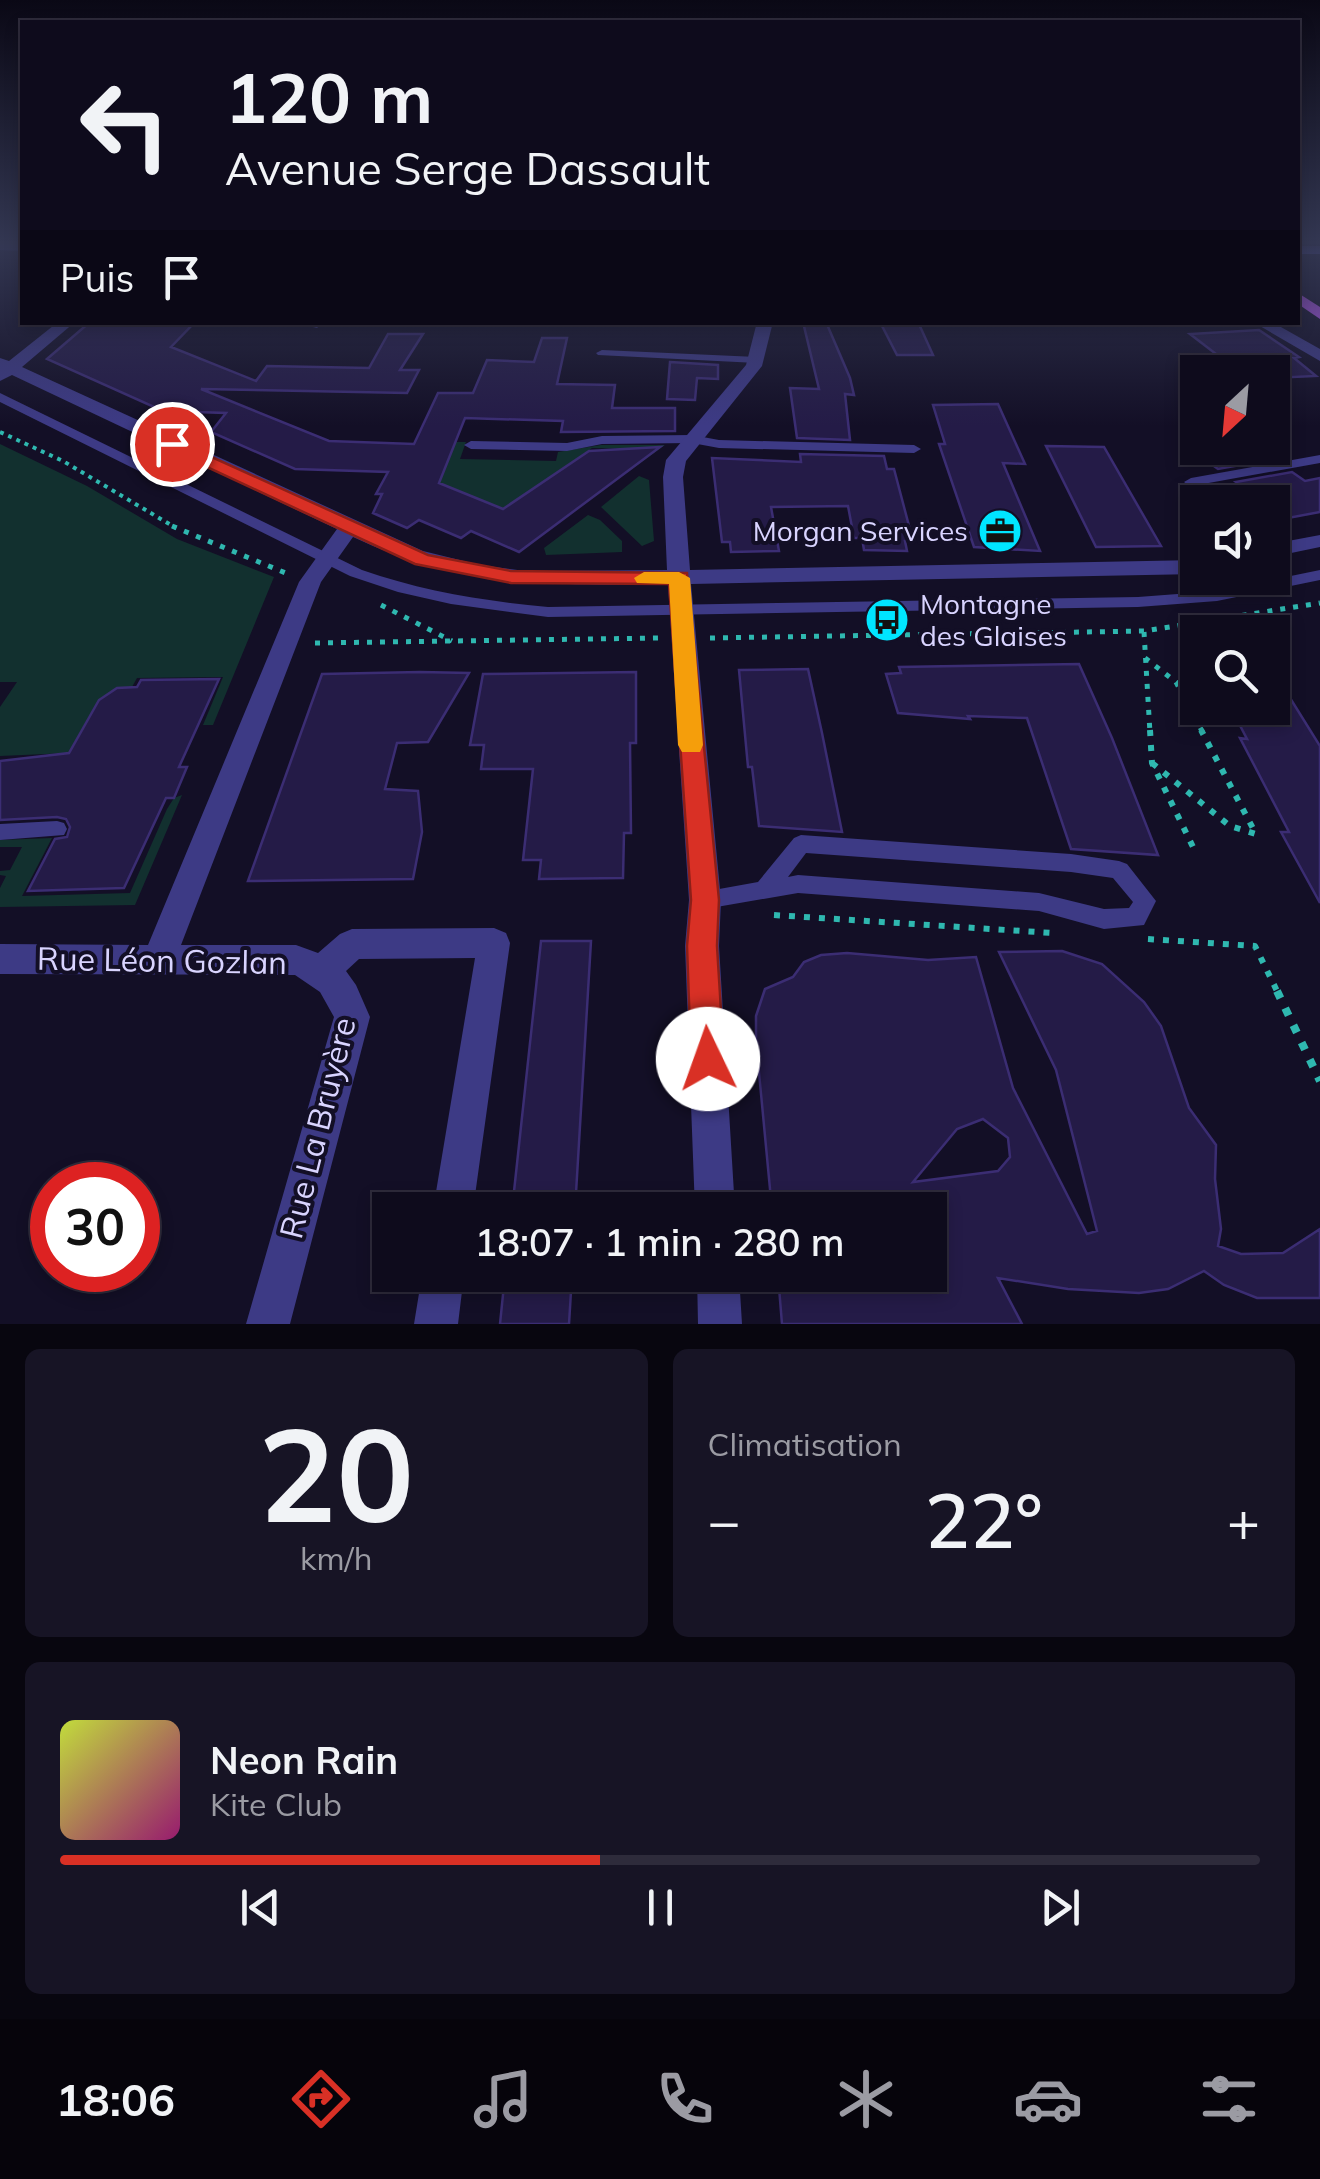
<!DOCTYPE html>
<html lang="fr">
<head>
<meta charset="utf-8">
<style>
  :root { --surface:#0e0b1c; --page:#171425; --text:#f1f3f6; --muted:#9b9ba3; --line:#2e2b3b; --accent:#d93025 }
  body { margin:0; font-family:Mulish,sans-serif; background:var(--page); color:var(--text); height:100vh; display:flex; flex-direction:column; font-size:38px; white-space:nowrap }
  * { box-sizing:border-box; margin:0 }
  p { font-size:32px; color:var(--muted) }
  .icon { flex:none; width:55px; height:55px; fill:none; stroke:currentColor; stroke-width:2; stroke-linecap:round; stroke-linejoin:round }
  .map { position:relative; height:1324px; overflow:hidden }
  .side { display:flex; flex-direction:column; gap:25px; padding:25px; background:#08060f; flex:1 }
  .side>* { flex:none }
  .guide { position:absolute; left:20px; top:20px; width:1280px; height:305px; border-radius:0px; box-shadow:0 5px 15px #0003,0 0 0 2px var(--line); background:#0e0b1c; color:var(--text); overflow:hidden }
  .needle { width:65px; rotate:206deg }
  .tools { position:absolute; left:1180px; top:355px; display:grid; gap:20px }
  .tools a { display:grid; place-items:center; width:110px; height:110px; border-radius:0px; background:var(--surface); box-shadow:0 5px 15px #0003,0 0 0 2px var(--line); font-size:50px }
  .speed { position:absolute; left:30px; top:1162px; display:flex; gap:20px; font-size:50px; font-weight:700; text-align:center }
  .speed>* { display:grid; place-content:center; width:130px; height:130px; border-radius:50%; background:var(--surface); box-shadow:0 5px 15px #0003,0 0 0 2px var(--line); line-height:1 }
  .speed .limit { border:15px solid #d22; background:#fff; color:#111 }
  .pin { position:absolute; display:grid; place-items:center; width:85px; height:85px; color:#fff; margin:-42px; border:5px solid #fff; border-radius:50%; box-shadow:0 2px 10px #0007 }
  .me { position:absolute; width:110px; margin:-55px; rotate:357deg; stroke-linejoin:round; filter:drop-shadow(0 0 8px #0008) }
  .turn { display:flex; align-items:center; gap:35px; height:210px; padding:0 40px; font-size:45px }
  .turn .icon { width:130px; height:130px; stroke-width:2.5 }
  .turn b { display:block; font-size:70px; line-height:85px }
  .then { display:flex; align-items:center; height:95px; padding:0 40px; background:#0003; gap:20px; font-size:38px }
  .big { font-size:75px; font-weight:600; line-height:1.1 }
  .side .tile { flex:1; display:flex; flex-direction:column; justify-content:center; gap:15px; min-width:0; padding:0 35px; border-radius:15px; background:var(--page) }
  .side .dial { align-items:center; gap:0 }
  .dial b { font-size:130px; line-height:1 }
  .song { display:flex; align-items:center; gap:30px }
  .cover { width:120px; height:120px; border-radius:15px; background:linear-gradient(135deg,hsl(70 70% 55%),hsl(320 70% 35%)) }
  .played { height:10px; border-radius:5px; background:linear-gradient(90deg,var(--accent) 45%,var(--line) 45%) }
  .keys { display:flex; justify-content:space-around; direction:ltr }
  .heat { display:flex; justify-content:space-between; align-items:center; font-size:55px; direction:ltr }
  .side .tiles { flex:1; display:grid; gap:25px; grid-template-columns:1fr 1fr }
  .tile:last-child { grid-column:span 2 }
  .trip { position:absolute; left:372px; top:1192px; width:575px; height:100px; border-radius:0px; background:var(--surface); box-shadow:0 5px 15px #0003,0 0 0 2px var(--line); font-weight:600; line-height:100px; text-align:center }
  .dock { display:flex; height:160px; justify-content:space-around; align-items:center; background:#06040b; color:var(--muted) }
  .dock .icon { width:70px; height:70px }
  .dock .current { color:var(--accent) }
  .dock b { font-size:45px; color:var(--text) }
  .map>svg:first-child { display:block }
  .green { fill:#12302f }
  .building { fill:#241b47; stroke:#3b2d73; stroke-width:2.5; fill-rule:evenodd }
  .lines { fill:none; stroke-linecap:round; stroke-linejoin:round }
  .path-far3 { stroke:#2fb8b0; stroke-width:4; stroke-dasharray:4 5; stroke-linecap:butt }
  .path-far2 { stroke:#2fb8b0; stroke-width:5; stroke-dasharray:5 8; stroke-linecap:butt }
  .path-far1 { stroke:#2fb8b0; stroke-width:6; stroke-dasharray:6 9; stroke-linecap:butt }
  .path { stroke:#2fb8b0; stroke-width:8; stroke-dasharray:8 11; stroke-linecap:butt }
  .lane { fill:#3d3a85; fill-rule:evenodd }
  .street { fill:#3d3a85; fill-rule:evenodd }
  .secondary { fill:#6f6bff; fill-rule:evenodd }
  .primary { fill:#c25bff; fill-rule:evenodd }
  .route { fill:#d93025; stroke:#8d1f18; stroke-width:2.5 }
  .slow { fill:#f59e0b }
  .labels { text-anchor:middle; stroke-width:8; stroke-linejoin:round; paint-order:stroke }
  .poi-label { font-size:28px; fill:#d9d4ff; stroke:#130f26; text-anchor:end }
  .near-street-label { font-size:32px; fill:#d9d4ff; stroke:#130f26 }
</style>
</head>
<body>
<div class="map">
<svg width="1320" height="1324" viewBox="0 0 1320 1324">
  <rect width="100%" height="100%" fill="#130f26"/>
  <path class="green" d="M432,442h34l-6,17 96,2 2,-9 43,-7h64l-94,68 67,-50 -3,-14 -43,-1 -89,61 -65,-23 15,-38z
    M0,444l87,42 90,53 97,38 -61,148h-10l20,-48 -86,1 -5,9c-36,2 -47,39 -63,66l-69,3v-49l17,-25h-17z
    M639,476l10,4 5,61 -12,5 -41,-39z
    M588,515l12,5 22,21v11l-76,3 -2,-7z
    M182,795l-47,110 -135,2v-19l6,-12 -6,-1v-4l10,-1 12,-23h-22v-7l52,-2 -30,58 108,-3 37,-84 7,-11z"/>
  <path class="building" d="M90,322h105l-24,25 85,34 11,-15 102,2 19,-34h35l-23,36h19l-12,23 -206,-4 128,52 85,3 24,-51h35l14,-33 47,2 8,-24h25l-10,46 58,1 -3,23h63v23l-114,1 2,-11 -98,-3 -26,65 64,26 86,-58 71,-4 -141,105 -48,-21 -10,7 -42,-18 -12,8 -34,-15 9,-19h-6l12,-22 -93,-3 -84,-37 15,-19 -63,-2 -116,-52z
    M803,322h23l24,56 4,17 -9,-1 5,46 -53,-2 -7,-50 29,1z
    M880,322h38l15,33h-36z
    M1259,330l40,27 -5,1 22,18 -44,2v-6h-11l-12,-9 -20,1 -39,-30z
    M670,362l48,3v14l-21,-1 -2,22 -28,-1z
    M998,404l27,60 -22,-1 37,88 -66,-4 -35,-103h6l-12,-39z
    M1046,446l58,1 57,99 -65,1z
    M1236,448h20l18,11 -56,10 -21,-15z
    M800,454l84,2 3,13h7l19,72h-8l2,10 -43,-1 -2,-12h-8l-6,-32 -77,1 8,44 -48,1 -1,-10h-8l-10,-84 89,4z
    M1292,472l13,9 15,-3v34l-48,9v-19h-8l-28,-20z
    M1079,664l33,74 46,117 -87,-6 -44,-131 -59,-2 2,3 -72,-6 -12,-39 15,-1 -2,-6z
    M808,669l14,64 20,99 -83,-6 -7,-59h-4l-9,-97z
    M1272,669l48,77v157l-39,-71h8l-49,-94 7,1 -14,-27h10l-2,-4h31z
    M420,672l49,1 -41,69 -31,1 -12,46 33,2 4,41 -9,47 -165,2 74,-207z
    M636,672v71h-6l1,90h-7l-1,45 -84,1 2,-19h-18l10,-91h-52l3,-24h-14l13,-71z
    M219,679l-40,88h8l-13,31h-8l-42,90 -96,3 27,-52 12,-2 3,-10 -4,-8 -9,-2 -57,3v-59l69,-8 30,-53 18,-12 20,-1 4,-7z
    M541,941h50l-16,269h-63z
    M1062,951l40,13 42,38 17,24 28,82 27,37 -1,34 6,50 -3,17 23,8 42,-1 37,-24v69h-63l-33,-13 -20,-14 -36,18 -29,4 -71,-4 -70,-11 24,46h-240l-4,-49h152v-65h-158l-16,-169v-25l9,-27 28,-12 11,-15 17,-7 26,-2 81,7 48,-3 37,131 74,146 10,-3 -41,-161 -57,-118zM983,1119l25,19 2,19 -12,14 -85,11 44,-53z
    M505,1275h67l-3,49h-69z"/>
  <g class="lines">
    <path class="path-far3" d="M0,432l63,29 113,67"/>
    <path class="path-far2" d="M172,526l116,48
      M381,605l71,36
      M1144,632l6,101
      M710,638l434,-7 176,-28
      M315,643l344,-5
      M1145,658l31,24 27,51"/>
    <path class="path-far1" d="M1150,730l2,33 42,86
      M1152,763l78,63 26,8 -55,-104
      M774,915l279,18
      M1148,939l107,7 23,47"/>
    <path class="path" d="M1277,991l43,90"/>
    <path class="lane" d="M312,322h11l-6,6 -4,-1z
      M602,350l155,7 6,3 -6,3 -159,-8 -2,-2z
      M0,393l362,177c60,21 122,31 186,37l590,-10 79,-6 103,-21v10l-103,21 -79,6 -590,10 -97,-13 -53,-12 -48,-16 -350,-174z
      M692,435l27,5 195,5 7,4 -7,4 -195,-5 -27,-5 -90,1 -35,7 -96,-2 -7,-4 7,-4 96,2 35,-7z
      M1320,455v8l-117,21 23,18h-16l-26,-20 7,-4z
      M57,821l7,2 3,6 -3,6 -64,5v-16z
      M801,835l270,19 48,7 8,3 29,37 -12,24 -40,4 -65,-18 -241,-18 -93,16 -8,-2 -3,-7 3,-7 61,-11 36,-44zM806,853l265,19 42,6 20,24 -4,6 -25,1 -65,-16 -241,-18 -10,2z"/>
    <path class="street" d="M0,242l22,1v8l-22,-1z
      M58,322h17l-53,45 401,184 57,14 45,6 142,-1 -4,-93 3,-17 80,-95 11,-43h16l-11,44 -76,95 -3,16 7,93 508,-10v14l-507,10 30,316 -2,46 16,264h-40l-10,-264 4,-46 -21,-316c-115,2 -209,3 -315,-47l-32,45 -140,363h115l22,8 22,-19 12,-5 142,-1 12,5 4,10 -37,267h-40l42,-252 -116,1 -13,12 10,14 14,32 -80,307h-44l88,-307 -14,-25 -25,-17 -295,-1v-30l148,1 151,-363 38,-53 -325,-154 -12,6v-23l9,3z
      M1253,322h19l48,27v12z
      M1320,535v12l-48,10v-13z
      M422,1275h42l-6,49h-44z
      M697,1275h42l3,49h-44z"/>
    <path class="secondary" d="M1298,246h22v8h-22z"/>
    <path class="primary" d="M1298,293l22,14v12l-22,-15z"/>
  </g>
  <linearGradient id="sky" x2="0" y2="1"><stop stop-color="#0a0815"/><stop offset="0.57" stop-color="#333752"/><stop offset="1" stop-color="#333752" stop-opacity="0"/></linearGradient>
  <rect width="1320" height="426" fill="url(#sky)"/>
  <path class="route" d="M172,439l256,116 83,16 176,2 32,327 -2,46 7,113 -5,11 -11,5 -12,-5 -5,-11 -4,-113 4,-46 -22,-316 -158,-1 -96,-19 -249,-116v-7z"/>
  <path class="slow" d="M644,572h35l11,6 13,167 -3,7h-18l-4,-7 -9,-161 -32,-1 -3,-5z"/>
  <defs>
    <symbol id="office-disc" viewBox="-11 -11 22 22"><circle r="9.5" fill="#00e5ff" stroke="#130f26"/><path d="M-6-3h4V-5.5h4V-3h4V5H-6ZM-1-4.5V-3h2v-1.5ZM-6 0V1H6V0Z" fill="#111"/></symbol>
    <symbol id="bus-disc" viewBox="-11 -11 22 22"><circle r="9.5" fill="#00e5ff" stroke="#130f26"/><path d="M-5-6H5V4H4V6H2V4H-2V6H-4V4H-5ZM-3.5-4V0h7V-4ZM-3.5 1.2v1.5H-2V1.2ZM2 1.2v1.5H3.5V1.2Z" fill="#111"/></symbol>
  </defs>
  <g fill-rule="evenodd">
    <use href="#office-disc" x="975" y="506" width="50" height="50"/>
    <use href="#bus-disc" x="862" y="595" width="50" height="50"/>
  </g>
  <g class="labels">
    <g class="poi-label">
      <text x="968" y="541">Morgan Services</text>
      <text x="920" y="614" text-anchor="start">Montagne<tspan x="920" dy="32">des Glaises</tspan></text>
    </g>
    <g class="near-street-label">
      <text transform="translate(162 961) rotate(1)" y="11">Rue Léon Gozlan</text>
      <text transform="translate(318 1128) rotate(-76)" y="11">Rue La Bruyère</text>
    </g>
  </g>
</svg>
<div class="tools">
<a><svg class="needle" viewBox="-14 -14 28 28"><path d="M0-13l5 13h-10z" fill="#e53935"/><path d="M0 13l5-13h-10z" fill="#9b9ba3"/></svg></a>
<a><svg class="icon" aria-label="sound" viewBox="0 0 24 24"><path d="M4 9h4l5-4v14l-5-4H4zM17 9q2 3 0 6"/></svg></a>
<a><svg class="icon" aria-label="search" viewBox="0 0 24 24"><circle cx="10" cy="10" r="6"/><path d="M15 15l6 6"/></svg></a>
</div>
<div class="speed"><div class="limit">30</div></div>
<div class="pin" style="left:172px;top:444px;background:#d93025"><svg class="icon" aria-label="arrive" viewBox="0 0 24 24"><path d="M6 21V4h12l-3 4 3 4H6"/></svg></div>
<svg class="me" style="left:708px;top:1059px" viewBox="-20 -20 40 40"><circle r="19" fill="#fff"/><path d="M0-13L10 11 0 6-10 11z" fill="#d93025"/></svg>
<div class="trip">18:07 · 1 min · 280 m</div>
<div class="guide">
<div class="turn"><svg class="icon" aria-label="left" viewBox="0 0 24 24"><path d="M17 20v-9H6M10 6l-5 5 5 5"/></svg><div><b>120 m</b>Avenue Serge Dassault</div></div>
<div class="then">Puis<svg class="icon" aria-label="arrive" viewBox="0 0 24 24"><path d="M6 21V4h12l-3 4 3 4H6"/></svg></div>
</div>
</div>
<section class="side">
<div class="tiles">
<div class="tile dial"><b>20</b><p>km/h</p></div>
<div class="tile"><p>Climatisation</p>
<div class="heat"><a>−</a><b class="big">22°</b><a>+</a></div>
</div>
<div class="tile">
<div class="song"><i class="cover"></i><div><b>Neon Rain</b><p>Kite Club</p></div></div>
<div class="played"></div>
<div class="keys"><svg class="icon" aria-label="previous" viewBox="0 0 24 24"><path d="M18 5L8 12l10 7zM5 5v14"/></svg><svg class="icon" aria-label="pause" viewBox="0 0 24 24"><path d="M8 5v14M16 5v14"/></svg><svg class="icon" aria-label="next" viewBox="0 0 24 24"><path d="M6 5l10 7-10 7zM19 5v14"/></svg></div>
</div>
</div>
</section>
<nav class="dock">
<b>18:06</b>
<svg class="icon current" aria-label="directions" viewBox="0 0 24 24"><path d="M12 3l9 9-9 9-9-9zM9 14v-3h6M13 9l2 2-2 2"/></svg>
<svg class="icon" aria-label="music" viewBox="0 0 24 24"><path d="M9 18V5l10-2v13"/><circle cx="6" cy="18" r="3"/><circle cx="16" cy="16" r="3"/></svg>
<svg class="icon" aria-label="phone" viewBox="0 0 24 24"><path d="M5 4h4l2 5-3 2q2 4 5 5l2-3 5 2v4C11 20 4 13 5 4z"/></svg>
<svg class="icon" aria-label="climate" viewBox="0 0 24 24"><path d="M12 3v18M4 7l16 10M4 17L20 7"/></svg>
<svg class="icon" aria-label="car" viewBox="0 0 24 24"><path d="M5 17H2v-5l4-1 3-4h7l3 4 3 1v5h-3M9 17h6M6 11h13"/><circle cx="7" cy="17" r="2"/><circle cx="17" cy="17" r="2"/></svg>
<svg class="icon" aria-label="filters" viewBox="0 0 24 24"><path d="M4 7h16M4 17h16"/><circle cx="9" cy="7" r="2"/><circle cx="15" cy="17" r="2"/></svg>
</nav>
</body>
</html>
